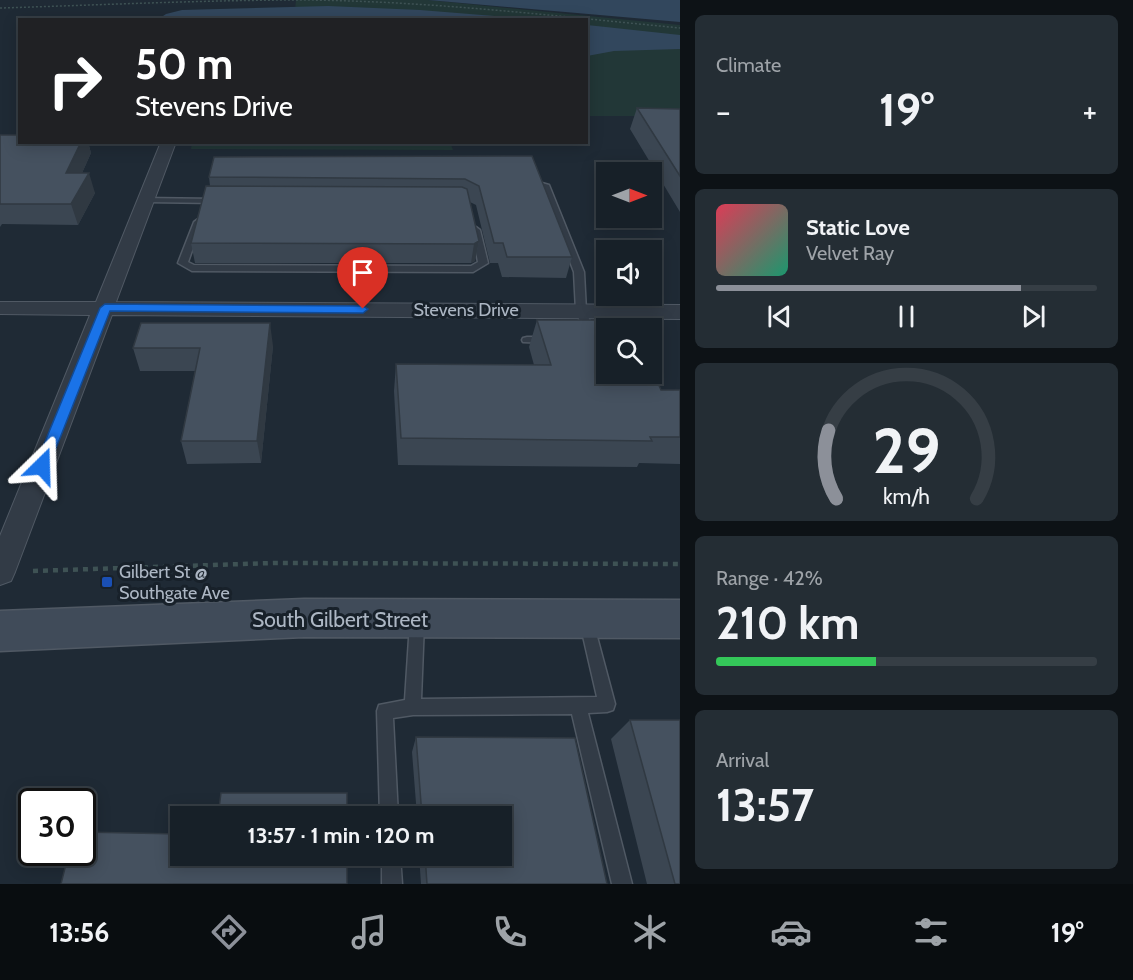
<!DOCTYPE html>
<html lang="en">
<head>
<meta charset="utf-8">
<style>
  :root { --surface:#172028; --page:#242d34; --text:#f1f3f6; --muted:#9ea3a8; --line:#363e45; --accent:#8c9099 }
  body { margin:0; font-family:Cabin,sans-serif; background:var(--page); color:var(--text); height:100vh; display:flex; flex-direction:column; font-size:22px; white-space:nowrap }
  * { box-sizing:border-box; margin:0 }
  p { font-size:20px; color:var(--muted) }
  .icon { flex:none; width:33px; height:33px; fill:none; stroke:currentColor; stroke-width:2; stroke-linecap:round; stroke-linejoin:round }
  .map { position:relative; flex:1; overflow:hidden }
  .details { display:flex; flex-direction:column; gap:15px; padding:15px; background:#0d1216; width:453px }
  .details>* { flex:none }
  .guide { position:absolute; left:18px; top:18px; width:570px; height:126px; border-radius:0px; box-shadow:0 3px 15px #0003,0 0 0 2px var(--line); background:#202124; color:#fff; overflow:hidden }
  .needle { width:39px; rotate:90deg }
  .buttons { position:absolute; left:596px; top:162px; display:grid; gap:12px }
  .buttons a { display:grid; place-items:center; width:66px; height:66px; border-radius:0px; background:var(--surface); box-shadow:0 3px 15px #0003,0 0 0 2px var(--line); font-size:30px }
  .speed { position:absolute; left:18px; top:788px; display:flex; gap:12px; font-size:30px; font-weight:700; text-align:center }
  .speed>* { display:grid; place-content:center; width:78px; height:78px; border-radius:50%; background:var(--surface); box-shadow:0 3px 15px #0003,0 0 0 2px var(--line); line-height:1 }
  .speed .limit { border:3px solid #111; border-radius:9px; background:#fff; color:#111 }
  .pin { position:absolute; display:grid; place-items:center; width:51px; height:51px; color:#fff; margin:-62px -26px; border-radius:50% 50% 50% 0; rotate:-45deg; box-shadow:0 0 6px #0007 }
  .pin .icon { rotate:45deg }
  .me { position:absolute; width:66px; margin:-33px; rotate:22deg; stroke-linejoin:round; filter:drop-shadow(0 0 4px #0008) }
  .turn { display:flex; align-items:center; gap:21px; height:126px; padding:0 18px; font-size:27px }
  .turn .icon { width:78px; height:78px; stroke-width:2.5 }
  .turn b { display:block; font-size:42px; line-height:51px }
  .big { font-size:45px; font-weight:800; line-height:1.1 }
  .details .card { flex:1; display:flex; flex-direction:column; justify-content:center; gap:9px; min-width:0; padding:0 21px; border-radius:9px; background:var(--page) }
  .details .dial { align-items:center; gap:0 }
  .dial svg { height:156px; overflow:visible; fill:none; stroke:var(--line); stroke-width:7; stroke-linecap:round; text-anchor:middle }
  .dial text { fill:var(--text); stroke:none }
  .song { display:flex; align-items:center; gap:18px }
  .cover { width:72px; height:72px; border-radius:9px; background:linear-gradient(135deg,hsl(350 70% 55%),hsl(160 70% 35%)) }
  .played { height:6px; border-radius:3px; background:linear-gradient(90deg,var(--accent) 80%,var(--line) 80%) }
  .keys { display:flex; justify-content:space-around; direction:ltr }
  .heat { display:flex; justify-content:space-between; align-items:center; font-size:33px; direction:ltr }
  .charge { height:9px; border-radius:4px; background:linear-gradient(90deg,#34c759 42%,var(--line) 0) }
  .trip { position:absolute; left:170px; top:806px; width:342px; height:60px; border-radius:0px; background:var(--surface); box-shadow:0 3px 15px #0003,0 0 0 2px var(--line); font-weight:800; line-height:60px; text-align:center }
  .menu { display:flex; height:96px; justify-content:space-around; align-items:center; background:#090d10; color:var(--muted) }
  .menu .icon { width:42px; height:42px }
  .menu .active { color:var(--accent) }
  .menu b { font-size:27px; color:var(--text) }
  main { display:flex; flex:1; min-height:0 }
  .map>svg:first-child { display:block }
  .green { fill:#223737 }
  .water { fill:#32475d }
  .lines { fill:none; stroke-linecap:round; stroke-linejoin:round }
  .lane-casing { stroke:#505964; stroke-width:3 }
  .street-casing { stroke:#505964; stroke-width:2 }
  .secondary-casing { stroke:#505964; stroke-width:3 }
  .path-far1 { stroke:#3e5254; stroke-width:1.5; stroke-dasharray:2 2; stroke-linecap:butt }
  .path { stroke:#3e5254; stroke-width:4.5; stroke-dasharray:5 5; stroke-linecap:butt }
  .lane { fill:#323b46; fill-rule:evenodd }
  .street { fill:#323b46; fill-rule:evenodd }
  .secondary { fill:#404b59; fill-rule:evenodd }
  .wall { fill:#3b4652 }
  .shaded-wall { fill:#303942 }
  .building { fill:#45515f; stroke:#303942; stroke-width:1.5 }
  .route { fill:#1a73e8; stroke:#114b97; stroke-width:1.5 }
  .transit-dot { fill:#1a4fb4; stroke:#18212a; stroke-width:2 }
  .labels { text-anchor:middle; stroke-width:6; stroke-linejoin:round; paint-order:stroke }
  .street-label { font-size:18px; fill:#acb6c3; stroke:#18212a }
  .poi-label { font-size:18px; fill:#acb6c3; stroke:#18212a; text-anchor:start }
  .near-street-label { font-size:21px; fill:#acb6c3; stroke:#18212a }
</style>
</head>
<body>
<main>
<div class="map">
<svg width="680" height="884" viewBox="0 0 680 884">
  <rect width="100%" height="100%" fill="#1f2a35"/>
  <path class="green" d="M296,0h132l252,25v91h-93l-1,-96h-292z
    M192,143l258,-1 3,8 -262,-1z"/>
  <path class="water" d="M428,0h252v22z
    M328,6l92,4 113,9 -372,1 -1,-2 6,-4 16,-4z
    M587,25l93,10v14l-66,2 -27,5z"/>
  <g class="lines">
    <defs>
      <path id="lane" d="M542,183l7,2 35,87 2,39 9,24 -1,2h-8l-10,-26 -2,-39 -33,-87z
        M143,198l74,1 4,2 -4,2 -71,-1h-3z
        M198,219l4,3 -14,40 6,3 277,1 7,-4 -6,-32 4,-3 4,3 8,33 -15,9 -281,-1 -14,-8 16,-41z
        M651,336l5,1 1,2 -1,2 -5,1z
        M527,337h21l5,3 -5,3 -25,-1 -1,-2 1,-2z
        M417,616l5,2 2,5 -3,76 176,-2 -17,-74 2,-5 5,-2 5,2 23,86 -2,6 -6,2 -19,1 44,171h-20l-40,-170 -159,1 -20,3 5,98h-18l-3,-105 2,-6 26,-5 5,-77 2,-5z
        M382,855h18l2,29h-20z"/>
      <path id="street" d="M161,142h15l-60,160 564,3v14l-568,-4 -97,257 -4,9 -11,4v-49l90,-221 -90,-1v-12h96z"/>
      <path id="secondary" d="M304,599l376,1v38l-376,-1 -304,14v-40z"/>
    </defs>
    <use href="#lane" class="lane-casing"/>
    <use href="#street" class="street-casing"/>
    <use href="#secondary" class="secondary-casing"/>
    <path class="path-far1" d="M0,8c101,-3 203,-8 304,-8 126,1 251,16 376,28"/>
    <path class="path" d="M33,571l241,-8 406,1"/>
    <use href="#lane" class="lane"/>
    <use href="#street" class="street"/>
    <use href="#secondary" class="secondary"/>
  </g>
  <path class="wall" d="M637,108l43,1v103l-50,-83z
    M0,135l20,7h68l3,11 -9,20 13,20 -17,32 -76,-1 -2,3z
    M532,156l40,101 -6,21 -64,-1 -4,-14h-8l-14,-58 -6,-3 9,39 -4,20 -4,2h-276l-4,-20 19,-57 -1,-9z
    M537,320l124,70h19v74l-41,-1 -2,4 -239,-2 -4,-74 2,-27 138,1 -5,-18z
    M273,346l-12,117 -74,1 -6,-23 14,-70h-55l-7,-23z
    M630,720l50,164h-33l-36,-145z
    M416,737l191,147h-186l-2,-29h82v-39h-84l-5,-64z"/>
  <path class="shaded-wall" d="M81,142h7l3,11 -18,40 -7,-20z
    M89,173l6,20 -17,32 -7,-21z
    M479,241l-4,20 -4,2 3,-19z
    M270,323l3,23 -12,117 -4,-22z"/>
  <path class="building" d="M637,108l43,1v67z
    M0,135h20v7h61l-15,31h23l-18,31h-71z
    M532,156l40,101h-65l-4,-14h-9l-15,-57 -14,-7 -256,-2 5,-20z
    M206,186l256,1 5,2 12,52 -5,3 -283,-1z
    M537,320h93l4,8h-28v46h45v-7l10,23h19v47h-30l2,4 -251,-3 -5,-74 155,1z
    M141,323h129l-13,118h-76l19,-93h-67z
    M630,720h50v164h-5z
    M416,737l159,1 32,146h-180l-2,-29h76v-39h-79z
    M221,793h126v23h-129z
    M82,832l98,2v21h167v29h-286l8,-32h13z"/>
  <path class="route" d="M105,304l258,2 5,3 -5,4 -253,-2 -61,155 -2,4h-10l-2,-4 65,-158z"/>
  <rect class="transit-dot" x="101" y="576" width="12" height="12" rx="3"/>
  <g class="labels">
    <g class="street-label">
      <text x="466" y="316">Stevens Drive</text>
    </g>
    <g class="poi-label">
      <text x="119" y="578">Gilbert St @<tspan x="119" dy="21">Southgate Ave</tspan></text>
    </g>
    <g class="near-street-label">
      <text x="340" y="627">South Gilbert Street</text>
    </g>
  </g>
</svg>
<div class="buttons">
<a><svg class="needle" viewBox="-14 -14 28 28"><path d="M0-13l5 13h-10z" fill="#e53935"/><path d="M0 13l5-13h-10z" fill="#9ea3a8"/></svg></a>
<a><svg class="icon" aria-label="sound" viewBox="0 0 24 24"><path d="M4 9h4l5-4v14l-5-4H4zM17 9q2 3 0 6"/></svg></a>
<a><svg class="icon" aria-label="search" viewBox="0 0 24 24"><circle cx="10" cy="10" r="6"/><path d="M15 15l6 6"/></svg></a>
</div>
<div class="speed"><div class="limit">30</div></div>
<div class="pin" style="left:363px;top:309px;background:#d93025"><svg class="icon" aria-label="arrive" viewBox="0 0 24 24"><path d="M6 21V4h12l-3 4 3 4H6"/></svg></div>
<svg class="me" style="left:42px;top:466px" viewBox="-20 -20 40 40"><path d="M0-17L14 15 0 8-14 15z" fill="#1a73e8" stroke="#fff" stroke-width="4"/></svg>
<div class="trip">13:57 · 1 min · 120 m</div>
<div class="guide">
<div class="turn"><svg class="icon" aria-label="right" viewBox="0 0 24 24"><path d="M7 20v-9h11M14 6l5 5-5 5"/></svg><div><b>50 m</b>Stevens Drive</div></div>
</div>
</div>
<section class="details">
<div class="card"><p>Climate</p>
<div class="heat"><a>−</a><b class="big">19°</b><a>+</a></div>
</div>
<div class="card">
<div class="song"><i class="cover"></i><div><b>Static Love</b><p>Velvet Ray</p></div></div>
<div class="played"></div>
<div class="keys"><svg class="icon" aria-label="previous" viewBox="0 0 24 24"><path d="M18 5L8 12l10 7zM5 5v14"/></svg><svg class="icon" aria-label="pause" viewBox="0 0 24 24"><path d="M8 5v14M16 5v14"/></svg><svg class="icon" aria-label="next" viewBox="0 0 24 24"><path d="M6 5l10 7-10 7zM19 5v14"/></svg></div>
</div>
<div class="card dial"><svg viewBox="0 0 100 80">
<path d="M14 69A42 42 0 1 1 86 69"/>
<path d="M14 69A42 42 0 0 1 10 34" stroke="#8c9099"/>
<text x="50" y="56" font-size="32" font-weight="700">29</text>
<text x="50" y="72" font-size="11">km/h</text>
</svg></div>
<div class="card"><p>Range · 42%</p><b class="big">210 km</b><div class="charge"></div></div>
<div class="card"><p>Arrival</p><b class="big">13:57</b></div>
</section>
</main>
<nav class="menu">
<b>13:56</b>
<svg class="icon active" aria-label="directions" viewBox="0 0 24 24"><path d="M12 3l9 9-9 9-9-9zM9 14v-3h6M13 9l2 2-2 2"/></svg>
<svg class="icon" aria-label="music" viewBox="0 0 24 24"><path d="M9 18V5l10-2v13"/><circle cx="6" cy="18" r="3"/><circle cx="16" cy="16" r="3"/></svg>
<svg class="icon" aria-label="phone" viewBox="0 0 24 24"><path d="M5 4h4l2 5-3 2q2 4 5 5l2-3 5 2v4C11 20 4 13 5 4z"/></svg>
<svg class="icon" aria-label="climate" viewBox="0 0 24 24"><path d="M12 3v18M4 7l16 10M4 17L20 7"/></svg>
<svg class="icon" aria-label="car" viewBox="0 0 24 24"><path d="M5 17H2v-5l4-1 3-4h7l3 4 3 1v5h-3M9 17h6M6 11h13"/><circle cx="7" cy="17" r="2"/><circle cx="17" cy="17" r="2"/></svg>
<svg class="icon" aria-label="filters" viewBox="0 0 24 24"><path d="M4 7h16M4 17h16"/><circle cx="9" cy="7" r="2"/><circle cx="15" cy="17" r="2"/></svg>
<b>19°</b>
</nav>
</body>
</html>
